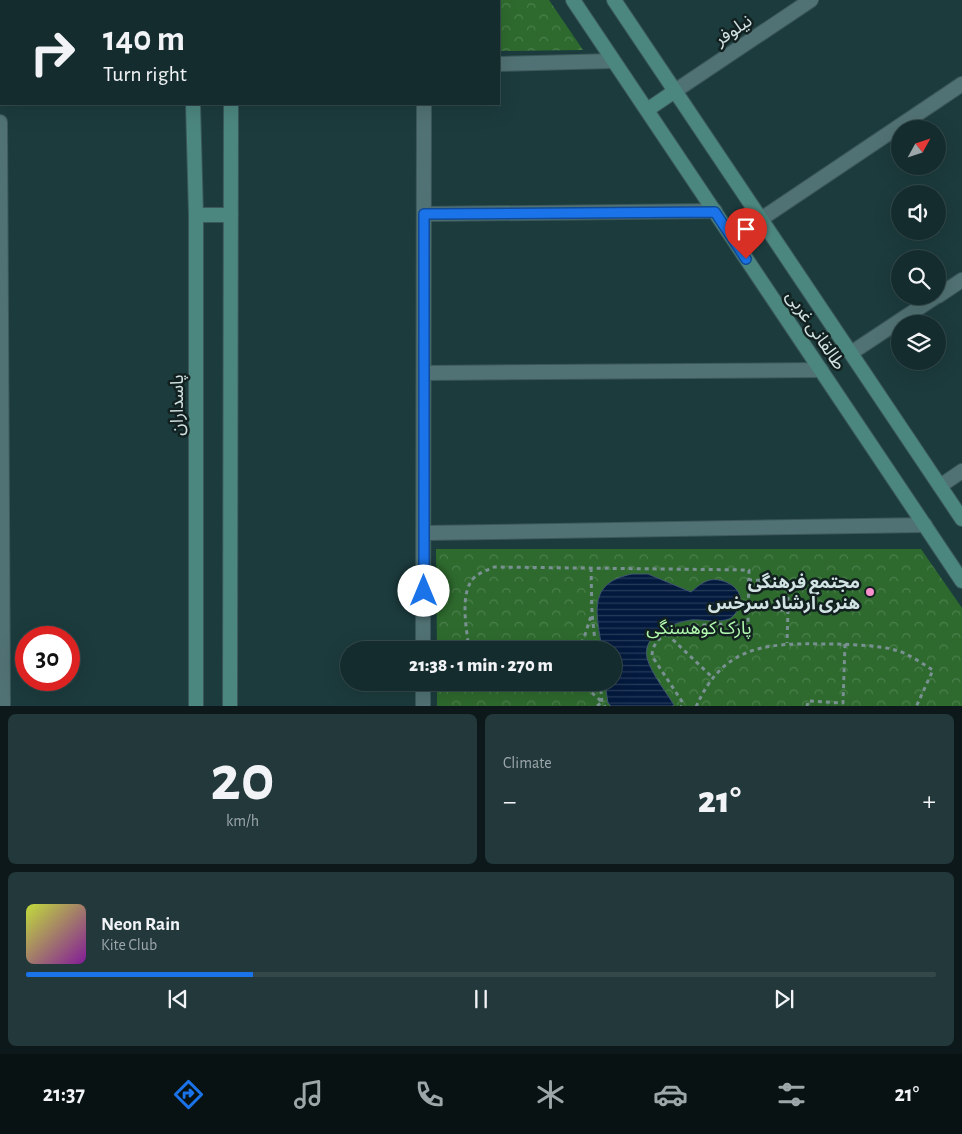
<!DOCTYPE html>
<html lang="en">
<head>
<meta charset="utf-8">
<style>
  :root { --surface:#152c2e; --page:#22383a; --text:#f1f3f6; --muted:#9da7aa; --line:#34484a; --accent:#1a73e8 }
  body { margin:0; font-family:"Alegreya Sans","Noto Sans Arabic",sans-serif; background:var(--page); color:var(--text); height:100vh; display:flex; flex-direction:column; font-size:19px; white-space:nowrap }
  * { box-sizing:border-box; margin:0 }
  p { font-size:16px; color:var(--muted) }
  .icon { flex:none; width:28px; height:28px; fill:none; stroke:currentColor; stroke-width:2; stroke-linecap:round; stroke-linejoin:round }
  .map { position:relative; height:706px; overflow:hidden }
  .details { display:flex; flex-direction:column; gap:8px; padding:8px; background:#0c1819; flex:1 }
  .details>* { flex:none }
  .guide { position:absolute; left:0px; top:0px; width:500px; height:105px; box-shadow:0 5px 20px #0002,0 0 0 1px var(--line); background:#152c2e; color:var(--text); overflow:hidden }
  .needle { width:32px; rotate:50deg }
  .buttons { position:absolute; left:891px; top:120px; display:grid; gap:10px }
  .buttons a { display:grid; place-items:center; width:55px; height:55px; border-radius:50%; background:var(--surface); box-shadow:0 5px 20px #0002,0 0 0 1px var(--line); font-size:25px }
  .speed { position:absolute; left:15px; top:626px; display:flex; gap:10px; font-size:25px; font-weight:700; text-align:center }
  .speed>* { display:grid; place-content:center; width:65px; height:65px; border-radius:50%; background:var(--surface); box-shadow:0 5px 20px #0002,0 0 0 1px var(--line); line-height:1 }
  .speed .limit { border:8px solid #d22; background:#fff; color:#111 }
  .pin { position:absolute; display:grid; place-items:center; width:42px; height:42px; color:#fff; margin:-51px -21px; border-radius:50% 50% 50% 0; rotate:-45deg; box-shadow:0 0 5px #0007 }
  .pin .icon { rotate:45deg }
  .me { position:absolute; width:55px; margin:-28px; rotate:0deg; stroke-linejoin:round; filter:drop-shadow(0 0 4px #0008) }
  .turn { display:flex; align-items:center; gap:18px; height:105px; padding:0 20px; font-size:22px }
  .turn .icon { width:65px; height:65px; stroke-width:2.5 }
  .turn b { display:block; font-size:35px; line-height:42px }
  .big { font-size:38px; font-weight:800; line-height:1.1 }
  .details .widget { flex:1; display:flex; flex-direction:column; justify-content:center; gap:8px; min-width:0; padding:0 18px; border-radius:8px; background:var(--page) }
  .details .dial { align-items:center; gap:0 }
  .dial b { font-size:65px; line-height:1 }
  .song { display:flex; align-items:center; gap:15px }
  .cover { width:60px; height:60px; border-radius:8px; background:linear-gradient(135deg,hsl(70 70% 55%),hsl(290 70% 35%)) }
  .played { height:5px; border-radius:2px; background:linear-gradient(90deg,var(--accent) 25%,var(--line) 25%) }
  .keys { display:flex; justify-content:space-around; direction:ltr }
  .heat { display:flex; justify-content:space-between; align-items:center; font-size:28px; direction:ltr }
  .details .tiles { flex:1; display:grid; gap:8px; grid-template-columns:1fr 1fr }
  .widget:last-child { grid-column:span 2 }
  .trip { position:absolute; left:340px; top:641px; width:282px; height:50px; border-radius:25px; background:var(--surface); box-shadow:0 5px 20px #0002,0 0 0 1px var(--line); font-weight:800; line-height:50px; text-align:center }
  .tabs { display:flex; height:80px; justify-content:space-around; align-items:center; background:#081212; color:var(--muted) }
  .tabs .icon { width:35px; height:35px }
  .tabs .active { color:var(--accent) }
  .tabs b { font-size:22px; color:var(--text) }
  .map>svg:first-child { display:block }
  .park { fill:url(#park-crowns) }
  .water { fill:url(#water-rules); stroke:#415670 }
  .lines { fill:none; stroke-linecap:round; stroke-linejoin:round }
  .minor-casing { stroke:#3c585a; stroke-width:16 }
  .secondary-casing { stroke:#3c585a; stroke-width:16 }
  .path { stroke:#799192; stroke-width:3; stroke-dasharray:4 4; stroke-linecap:butt }
  .minor { stroke:#517274; stroke-width:14 }
  .secondary { stroke:#4c877f; stroke-width:14 }
  .route-casing { stroke:#114b97; stroke-width:12 }
  .route { stroke:#1a73e8; stroke-width:9 }
  .poi-dot { fill:#f790cd; stroke:#122020; stroke-width:2 }
  .labels { text-anchor:middle; stroke-width:5; stroke-linejoin:round; paint-order:stroke }
  .street-label { font-size:18px; fill:#d2e3e4; stroke:#122020 }
  .poi-label { font-size:18px; font-weight:bold; fill:#d2e3e4; stroke:#122020; text-anchor:end }
  .park-label { font-size:18px; fill:#b1faaf; stroke:#122020 }
</style>
</head>
<body>
<div class="map">
<svg width="962" height="707" viewBox="0 0 962 707">
  <defs>
    <pattern id="park-crowns" width="20" height="18" patternUnits="userSpaceOnUse" patternTransform="scale(1.25)"><rect width="20" height="18" fill="#2e6a2e"/><path d="M2 6a3 3 0 1 1 6 0M12 15a3 3 0 1 1 6 0" fill="none" stroke="#4b7f4c"/></pattern>
    <pattern id="water-rules" width="6" height="5" patternUnits="userSpaceOnUse" patternTransform="scale(1.25)"><rect width="6" height="5" fill="#031a3e"/><path d="M0 2.5h6" fill="none" stroke="#273b5a"/></pattern>
  </defs>
  <rect width="100%" height="100%" fill="#1c3b3d"/>
  <path class="park" d="M436,0h113l34,50 -84,1v-50z
    M436,549h485l41,59v98h-525v-23l177,-1v-32h-177z"/>
  <path class="water" d="M632,574h16l43,18c6,-5 11,-10 19,-12 18,-3 39,13 27,31 -2,3 -5,7 -8,8 -10,4 -27,0 -38,1 -19,3 -49,14 -44,38 4,15 19,34 27,47l-2,1h-61l-3,-3 -3,-20 9,-1v-32h-12c-5,-36 -16,-67 30,-76z"/>
  <g class="lines">
    <defs>
      <path id="minor" d="M424,1v-1
        M499,64l114,-3
        M675,91l136,-91
        M0,122l3,585
        M424,214l291,-3
        M761,219l201,-135
        M938,296l24,-16
        M851,353l86,-57
        M424,373l397,-3
        M940,486l22,-15
        M424,533l501,-8
        M423,650l1,-546
        M423,682v25"/>
      <path id="secondary" d="M190,0v1
        M231,0v1
        M573,0l389,581
        M614,0l348,519
        M193,104l3,111v492
        M647,110l28,-19
        M196,215h35
        M230,707l1,-603"/>
    </defs>
    <use href="#minor" class="minor-casing"/>
    <use href="#secondary" class="secondary-casing"/>
    <path class="path" d="M591,568l1,46 4,36
      M748,580l40,1v29
      M748,609l40,1 -1,33
      M667,634l46,44
      M469,650c-2,-20 -11,-60 7,-74 5,-4 12,-6 18,-9l255,3 -1,54c-26,1 -95,-5 -96,32l31,47 -2,4
      M577,650l7,-12 7,-22
      M580,682l22,20 -6,5
      M600,682l2,20 3,5
      M696,707c27,-62 70,-64 130,-63 19,0 51,1 69,6 13,3 26,13 38,20l-17,37
      M807,707l1,-6 35,2 2,-59"/>
    <use href="#minor" class="minor"/>
    <use href="#secondary" class="secondary"/>
  </g>
  <g class="lines">
    <defs>
      <path id="route" d="M424,591v-377l291,-2 31,47"/>
    </defs>
    <use href="#route" class="route-casing"/>
    <use href="#route" class="route"/>
  </g>
  <circle class="poi-dot" cx="870" cy="592" r="5"/>
  <g class="labels">
    <g class="street-label">
      <text transform="translate(733 30) rotate(-34)" y="6">نیلوفر</text>
      <text transform="translate(816 330) rotate(56)" y="6">طالقانی غربی</text>
      <text transform="translate(177 405) rotate(-90)" y="6">پاسداران</text>
    </g>
    <g class="poi-label">
      <text x="860" y="588">مجتمع فرهنگی<tspan x="860" dy="21">هنری ارشاد سرخس</tspan></text>
    </g>
    <g class="park-label">
      <text x="699" y="634">پارک کوهسنگی</text>
    </g>
  </g>
</svg>
<div class="buttons">
<a><svg class="needle" viewBox="-14 -14 28 28"><path d="M0-13l5 13h-10z" fill="#e53935"/><path d="M0 13l5-13h-10z" fill="#9da7aa"/></svg></a>
<a><svg class="icon" aria-label="sound" viewBox="0 0 24 24"><path d="M4 9h4l5-4v14l-5-4H4zM17 9q2 3 0 6"/></svg></a>
<a><svg class="icon" aria-label="search" viewBox="0 0 24 24"><circle cx="10" cy="10" r="6"/><path d="M15 15l6 6"/></svg></a>
<a><svg class="icon" aria-label="layers" viewBox="0 0 24 24"><path d="M12 4l9 5-9 5-9-5zM3 14l9 5 9-5"/></svg></a>
</div>
<div class="speed"><div class="limit">30</div></div>
<div class="pin" style="left:746px;top:259px;background:#d93025"><svg class="icon" aria-label="arrive" viewBox="0 0 24 24"><path d="M6 21V4h12l-3 4 3 4H6"/></svg></div>
<svg class="me" style="left:424px;top:591px" viewBox="-20 -20 40 40"><circle r="19" fill="#fff"/><path d="M0-13L10 11 0 6-10 11z" fill="#1a73e8"/></svg>
<div class="trip">21:38 · 1 min · 270 m</div>
<div class="guide">
<div class="turn"><svg class="icon" aria-label="right" viewBox="0 0 24 24"><path d="M7 20v-9h11M14 6l5 5-5 5"/></svg><div><b>140 m</b>Turn right</div></div>
</div>
</div>
<section class="details">
<div class="tiles">
<div class="widget dial"><b>20</b><p>km/h</p></div>
<div class="widget"><p>Climate</p>
<div class="heat"><a>−</a><b class="big">21°</b><a>+</a></div>
</div>
<div class="widget">
<div class="song"><i class="cover"></i><div><b>Neon Rain</b><p>Kite Club</p></div></div>
<div class="played"></div>
<div class="keys"><svg class="icon" aria-label="previous" viewBox="0 0 24 24"><path d="M18 5L8 12l10 7zM5 5v14"/></svg><svg class="icon" aria-label="pause" viewBox="0 0 24 24"><path d="M8 5v14M16 5v14"/></svg><svg class="icon" aria-label="next" viewBox="0 0 24 24"><path d="M6 5l10 7-10 7zM19 5v14"/></svg></div>
</div>
</div>
</section>
<nav class="tabs">
<b>21:37</b>
<svg class="icon active" aria-label="directions" viewBox="0 0 24 24"><path d="M12 3l9 9-9 9-9-9zM9 14v-3h6M13 9l2 2-2 2"/></svg>
<svg class="icon" aria-label="music" viewBox="0 0 24 24"><path d="M9 18V5l10-2v13"/><circle cx="6" cy="18" r="3"/><circle cx="16" cy="16" r="3"/></svg>
<svg class="icon" aria-label="phone" viewBox="0 0 24 24"><path d="M5 4h4l2 5-3 2q2 4 5 5l2-3 5 2v4C11 20 4 13 5 4z"/></svg>
<svg class="icon" aria-label="climate" viewBox="0 0 24 24"><path d="M12 3v18M4 7l16 10M4 17L20 7"/></svg>
<svg class="icon" aria-label="car" viewBox="0 0 24 24"><path d="M5 17H2v-5l4-1 3-4h7l3 4 3 1v5h-3M9 17h6M6 11h13"/><circle cx="7" cy="17" r="2"/><circle cx="17" cy="17" r="2"/></svg>
<svg class="icon" aria-label="filters" viewBox="0 0 24 24"><path d="M4 7h16M4 17h16"/><circle cx="9" cy="7" r="2"/><circle cx="15" cy="17" r="2"/></svg>
<b>21°</b>
</nav>
</body>
</html>
